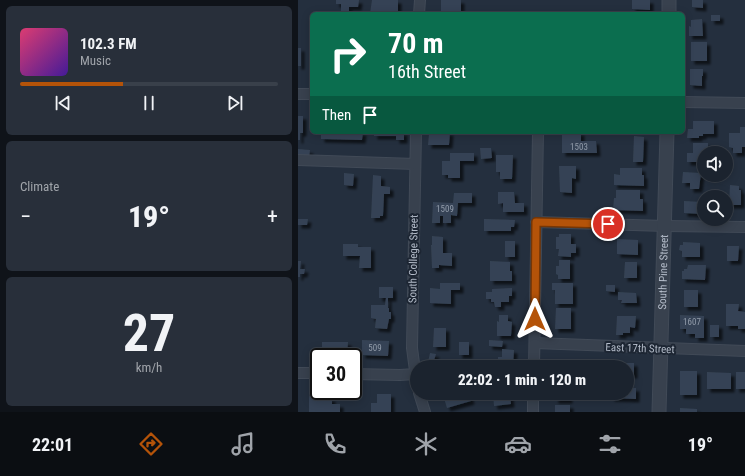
<!DOCTYPE html>
<html lang="en">
<head>
<meta charset="utf-8">
<style>
  :root { --surface:#1b232e; --page:#282f3a; --text:#f1f3f6; --muted:#a0a4aa; --line:#39404a; --accent:#b45309 }
  body { margin:0; font-family:"Roboto Condensed",sans-serif; background:var(--page); color:var(--text); height:100vh; display:flex; flex-direction:column; font-size:15px; white-space:nowrap }
  * { box-sizing:border-box; margin:0 }
  p { font-size:13px; color:var(--muted) }
  .icon { flex:none; width:22px; height:22px; fill:none; stroke:currentColor; stroke-width:2; stroke-linecap:round; stroke-linejoin:round }
  .map { position:relative; flex:1; overflow:hidden }
  .drawer { display:flex; flex-direction:column; gap:6px; padding:6px; background:#0f1319; width:298px }
  .drawer>* { flex:none }
  .banner { position:absolute; left:12px; top:12px; width:375px; height:122px; border-radius:6px; box-shadow:0 2px 10px #0003,0 0 0 1px var(--line); background:#0b6e4f; color:#fff; overflow:hidden }
  .buttons { position:absolute; left:399px; top:146px; display:grid; gap:8px }
  .buttons a { display:grid; place-items:center; width:36px; height:36px; border-radius:50%; background:var(--surface); box-shadow:0 2px 10px #0003,0 0 0 1px var(--line); font-size:20px }
  .speed { position:absolute; left:12px; top:348px; display:flex; gap:8px; font-size:20px; font-weight:700; text-align:center }
  .speed>* { display:grid; place-content:center; width:52px; height:52px; border-radius:50%; background:var(--surface); box-shadow:0 2px 10px #0003,0 0 0 1px var(--line); line-height:1 }
  .speed .limit { border:2px solid #111; border-radius:6px; background:#fff; color:#111 }
  .pin { position:absolute; display:grid; place-items:center; width:34px; height:34px; color:#fff; margin:-17px; border:2px solid #fff; border-radius:50%; box-shadow:0 1px 4px #0007 }
  .me { position:absolute; width:44px; margin:-22px; rotate:0deg; stroke-linejoin:round; filter:drop-shadow(0 0 3px #0008) }
  .turn { display:flex; align-items:center; gap:14px; height:84px; padding:0 12px; font-size:18px }
  .turn .icon { width:52px; height:52px; stroke-width:2.5 }
  .turn b { display:block; font-size:28px; line-height:34px }
  .then { display:flex; align-items:center; height:38px; padding:0 12px; background:#0003; gap:8px; font-size:15px }
  .big { font-size:30px; font-weight:800; line-height:1.1 }
  .drawer .tile { flex:1; display:flex; flex-direction:column; justify-content:center; gap:6px; min-width:0; padding:0 14px; border-radius:6px; background:var(--page) }
  .drawer .dial { align-items:center; gap:0 }
  .dial b { font-size:52px; line-height:1 }
  .song { display:flex; align-items:center; gap:12px }
  .cover { width:48px; height:48px; border-radius:6px; background:linear-gradient(135deg,hsl(340 70% 55%),hsl(260 70% 35%)) }
  .played { height:4px; border-radius:2px; background:linear-gradient(90deg,var(--accent) 40%,var(--line) 40%) }
  .keys { display:flex; justify-content:space-around; direction:ltr }
  .heat { display:flex; justify-content:space-between; align-items:center; font-size:22px; direction:ltr }
  .trip { position:absolute; left:112px; top:360px; width:224px; height:40px; border-radius:20px; background:var(--surface); box-shadow:0 2px 10px #0003,0 0 0 1px var(--line); font-weight:800; line-height:40px; text-align:center }
  .tab-bar { display:flex; height:64px; justify-content:space-around; align-items:center; background:#0b0e12; color:var(--muted) }
  .tab-bar .icon { width:28px; height:28px }
  .tab-bar .selected { color:var(--accent) }
  .tab-bar b { font-size:18px; color:var(--text) }
  main { display:flex; flex:1; min-height:0 }
  .map>svg:first-child { display:block }
  .building { fill:#364354; filter:url(#shadow) }
  .lines { fill:none; stroke-linecap:round; stroke-linejoin:round }
  .minor-casing { stroke:#414a57; stroke-width:12 }
  .tertiary-casing { stroke:#414a57; stroke-width:15 }
  .minor { stroke:#38414e; stroke-width:10 }
  .tertiary { stroke:#38414e; stroke-width:13 }
  .route-casing { stroke:#753606; stroke-width:10 }
  .route { stroke:#b45309; stroke-width:7 }
  .labels { text-anchor:middle; stroke-width:4; stroke-linejoin:round; paint-order:stroke }
  .number-label { font-size:9px; fill:#929caa }
  .street-label { font-size:11px; fill:#b4bcc9; stroke:#1d2633 }
</style>
</head>
<body>
<main>
<section class="drawer">
<div class="tile">
<div class="song"><i class="cover"></i><div><b>102.3 FM</b><p>Music</p></div></div>
<div class="played"></div>
<div class="keys"><svg class="icon" aria-label="previous" viewBox="0 0 24 24"><path d="M18 5L8 12l10 7zM5 5v14"/></svg><svg class="icon" aria-label="pause" viewBox="0 0 24 24"><path d="M8 5v14M16 5v14"/></svg><svg class="icon" aria-label="next" viewBox="0 0 24 24"><path d="M6 5l10 7-10 7zM19 5v14"/></svg></div>
</div>
<div class="tile"><p>Climate</p>
<div class="heat"><a>−</a><b class="big">19°</b><a>+</a></div>
</div>
<div class="tile dial"><b>27</b><p>km/h</p></div>
</section>
<div class="map">
<svg width="447" height="412" viewBox="0 0 447 412">
  <defs>
    <filter id="shadow"><feDropShadow dx="3.5" dy="3.5" stdDeviation="1" flood-color="#0009"/></filter>
  </defs>
  <rect width="100%" height="100%" fill="#242f3e"/>
  <path class="building" d="M38,0h23l-1,7h-9v4h-8v-7h-5z
    M74,0h26v14h-28z
    M143,0h20v13h-20z
    M334,0h18v10l-18,-1z
    M394,0h11v8l-11,-1z
    M413,15h9v6h-9z
    M404,19l1,17h-14v-10l2,1v-7z
    M393,42h16v19h-16z
    M0,48h3v18h-3z
    M392,69h13v7h-1v10l-12,-1z
    M0,116h5v17h-3v7h-2z
    M395,121h21v13h-11v2h-4v2h-12l1,-9h5z
    M442,127h5v20h-3v6h-9v-5l-4,-1v-14h11z
    M23,132h42l-1,8 -41,-1z
    M76,132h30v8h-8v-4h-22z
    M135,132h17l-1,13h-21l1,-11h4z
    M264,132h19v9h15l1,12h-35z
    M336,136l10,1 -1,25h-10z
    M395,143h15v7h6v3h-10v9h-17v-9h6z
    M182,148h11l1,10 -11,1z
    M0,149l12,1 -1,7h-11z
    M152,153h24v8h-14v17h-12v-3h-6v-14h8z
    M198,155h17l-1,24h-12v-7h-4z
    M261,166h17v13l-4,-1v15l-12,-1z
    M322,168h22v7h2v11l-30,-1v-11l6,1z
    M385,172l18,1 -2,16h-9v-6h-8z
    M46,173l10,1 -1,12 -9,-1z
    M75,175l8,1v10l9,1v7h-6l-1,22h-3v2h-9z
    M432,185l9,1v4h2v15h-12z
    M318,190h24v9h3v12l-30,-1 1,-12h2z
    M200,192h16l1,11h9v9h-21v-9l-5,1z
    M156,193h18v10h-14l-1,13 -6,-1v8h-8v-7h-3v7h-8l1,-21 20,1z
    M386,201l18,1v12l-18,-1z
    M0,219h10l-1,6h-9z
    M186,219l31,1 -1,7h-3v4h-27z
    M261,234h12v10h5v9h-5v4l-13,-1 1,-7h-3v-12h3z
    M134,236l11,1v16h9v13l-13,-1v3h-7l-1,-23h1z
    M319,239l21,1v15l-21,-1z
    M207,241h10v16h-10z
    M385,242l17,1v14h-18v-6l-3,-1 1,-5h3z
    M45,244h15v3h13v21h-12l1,-12h-17z
    M429,246h12l-1,15h-11z
    M261,260h11v19h-12v-4l-2,-1v-8h3z
    M0,261h3l-1,8h5l-1,5h-4v3h-2z
    M192,261l20,1v9h2v10h-22z
    M327,262h12v16h-13z
    M390,265h18l-1,15 -23,-1v-8h2v-2h3z
    M142,283h20v7h-9v14l-21,-1v-15l10,1z
    M254,283h21v21h-18v-14h-3z
    M308,285h9v7l-9,-1z
    M81,287h14v11h-5v10h1v4h2v7h-2l-2,10 -12,-1 1,-9 -5,-1v-13h14l1,-7h-7z
    M214,288v8h-3v6h-8v5h-6l-1,-5h-3v-3h-5v-7h6v-3z
    M386,290h14v17h-14z
    M320,292l18,1 1,10h-16l1,-3h-4z
    M428,304h13l-1,7 7,1v17h-7v-3h-12z
    M258,308h15v21h-16z
    M201,315h9v6l4,1 -1,14h-14v-15l2,1z
    M382,315l24,1v22h-9v-4h-9v-5h-6z
    M319,316h19l-1,12 -5,-1v6h-7v2h-7z
    M412,325h9v12h-9z
    M136,328h12v19h-13z
    M64,340l27,1 -1,15 -26,-1z
    M191,340l14,1 -1,6 -13,-1z
    M24,342h26l-1,13h-25z
    M161,342h10v13h-10z
    M204,349l12,1 -1,16 -1,1h-14v-10h4z
    M132,353l6,1 -3,9 -5,-1z
    M254,359l15,1v1h7v6h-22z
    M317,363h19v12h-7v-8l-12,-1z
    M382,371h17v24h-17z
    M409,372l24,1v16h-24z
    M438,372h9v17h-9z
    M329,388h9v11l-25,-1v-5h16z
    M148,393h23l2,8 -24,7 -4,-13 3,-1z
    M195,393h14l1,3 2,-1 1,9 -17,2z
    M257,393h14v7h-14z
    M79,394h14v18h-20v-9h6z
    M11,396h13v2h10v6h8v8h-31z
    M257,405h15v7h-15z
    M382,408l17,1v3h-17z"/>
  <g class="lines">
    <defs>
      <path id="minor" d="M121,14l1,-14
        M0,94h14
        M385,102l62,1
        M118,132l-4,216 5,38
        M0,160l117,4
        M238,222l129,4 80,1
        M237,343l210,8
        M236,367l4,-235
        M0,373h21
        M55,374l47,1 15,-1
        M121,393l6,19
        M235,412v-19"/>
      <g id="tertiary">
        <path d="M371,14v-14"/>
        <path id="s1" d="M361,412l8,-280"/>
      </g>
    </defs>
    <use href="#minor" class="minor-casing"/>
    <use href="#tertiary" class="tertiary-casing"/>
    <use href="#minor" class="minor"/>
    <use href="#tertiary" class="tertiary"/>
  </g>
  <g class="lines">
    <defs>
      <path id="route" d="M237,319l1,-97 72,2"/>
    </defs>
    <use href="#route" class="route-casing"/>
    <use href="#route" class="route"/>
  </g>
  <g class="labels">
    <g class="number-label">
      <text x="281" y="150">1503</text>
      <text x="147" y="212">1509</text>
      <text x="394" y="325">1607</text>
      <text x="77" y="351">509</text>
    </g>
    <g class="street-label">
      <text transform="translate(115 259) rotate(-89)" y="4">South College Street</text>
      <text dy="4" stroke="none"><textPath href="#s1" startOffset="140">South Pine Street</textPath></text>
      <text transform="translate(342 348) rotate(2)" y="4">East 17th Street</text>
    </g>
  </g>
</svg>
<div class="buttons">
<a><svg class="icon" aria-label="sound" viewBox="0 0 24 24"><path d="M4 9h4l5-4v14l-5-4H4zM17 9q2 3 0 6"/></svg></a>
<a><svg class="icon" aria-label="search" viewBox="0 0 24 24"><circle cx="10" cy="10" r="6"/><path d="M15 15l6 6"/></svg></a>
</div>
<div class="speed"><div class="limit">30</div></div>
<div class="pin" style="left:310px;top:224px;background:#d93025"><svg class="icon" aria-label="arrive" viewBox="0 0 24 24"><path d="M6 21V4h12l-3 4 3 4H6"/></svg></div>
<svg class="me" style="left:237px;top:319px" viewBox="-20 -20 40 40"><path d="M0-17L14 15 0 8-14 15z" fill="#b45309" stroke="#fff" stroke-width="4"/></svg>
<div class="trip">22:02 · 1 min · 120 m</div>
<div class="banner">
<div class="turn"><svg class="icon" aria-label="right" viewBox="0 0 24 24"><path d="M7 20v-9h11M14 6l5 5-5 5"/></svg><div><b>70 m</b>16th Street</div></div>
<div class="then">Then<svg class="icon" aria-label="arrive" viewBox="0 0 24 24"><path d="M6 21V4h12l-3 4 3 4H6"/></svg></div>
</div>
</div>
</main>
<nav class="tab-bar">
<b>22:01</b>
<svg class="icon selected" aria-label="directions" viewBox="0 0 24 24"><path d="M12 3l9 9-9 9-9-9zM9 14v-3h6M13 9l2 2-2 2"/></svg>
<svg class="icon" aria-label="music" viewBox="0 0 24 24"><path d="M9 18V5l10-2v13"/><circle cx="6" cy="18" r="3"/><circle cx="16" cy="16" r="3"/></svg>
<svg class="icon" aria-label="phone" viewBox="0 0 24 24"><path d="M5 4h4l2 5-3 2q2 4 5 5l2-3 5 2v4C11 20 4 13 5 4z"/></svg>
<svg class="icon" aria-label="climate" viewBox="0 0 24 24"><path d="M12 3v18M4 7l16 10M4 17L20 7"/></svg>
<svg class="icon" aria-label="car" viewBox="0 0 24 24"><path d="M5 17H2v-5l4-1 3-4h7l3 4 3 1v5h-3M9 17h6M6 11h13"/><circle cx="7" cy="17" r="2"/><circle cx="17" cy="17" r="2"/></svg>
<svg class="icon" aria-label="filters" viewBox="0 0 24 24"><path d="M4 7h16M4 17h16"/><circle cx="9" cy="7" r="2"/><circle cx="15" cy="17" r="2"/></svg>
<b>19°</b>
</nav>
</body>
</html>
